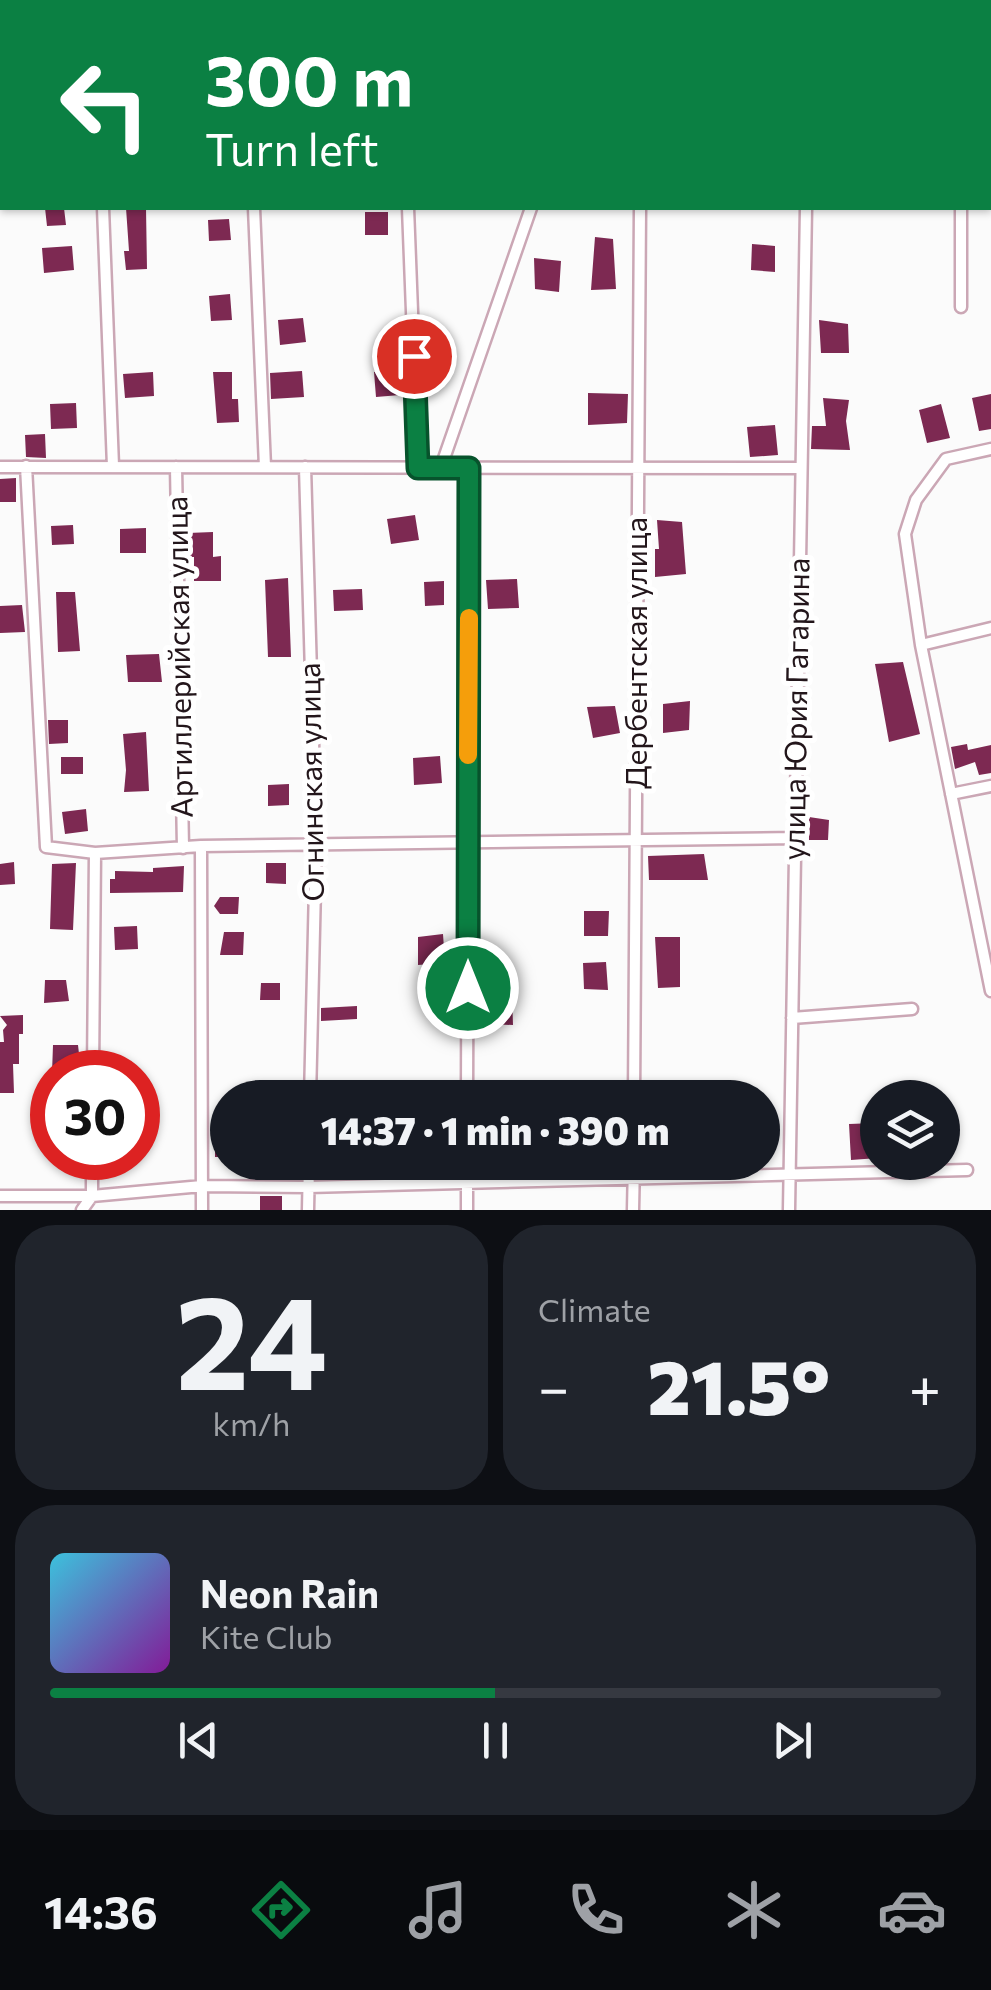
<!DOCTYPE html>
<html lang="en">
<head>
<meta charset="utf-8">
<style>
  :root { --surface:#171b24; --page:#20242c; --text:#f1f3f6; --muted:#9ea1a6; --line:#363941; --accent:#0b8043 }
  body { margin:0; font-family:Commissioner,sans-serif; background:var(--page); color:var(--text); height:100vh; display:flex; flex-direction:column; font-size:38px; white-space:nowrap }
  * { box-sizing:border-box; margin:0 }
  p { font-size:32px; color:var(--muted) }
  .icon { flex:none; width:55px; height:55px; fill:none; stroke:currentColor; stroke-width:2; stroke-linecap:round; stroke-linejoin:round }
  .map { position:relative; height:1210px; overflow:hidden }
  .sheet { display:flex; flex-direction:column; gap:15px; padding:15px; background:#0d0f14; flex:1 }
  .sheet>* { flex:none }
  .guide { position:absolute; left:0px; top:0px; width:992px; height:210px; box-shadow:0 2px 8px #0004; background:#0b8043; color:#fff; overflow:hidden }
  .fabs { position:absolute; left:860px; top:1080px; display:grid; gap:20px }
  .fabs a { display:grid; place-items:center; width:100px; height:100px; border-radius:50%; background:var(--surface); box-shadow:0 2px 8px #0004; font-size:50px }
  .speed { position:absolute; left:30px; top:1050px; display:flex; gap:20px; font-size:50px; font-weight:700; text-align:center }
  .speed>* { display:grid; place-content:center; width:130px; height:130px; border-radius:50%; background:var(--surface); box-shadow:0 2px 8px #0004; line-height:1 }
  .speed .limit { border:15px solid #d22; background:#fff; color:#111 }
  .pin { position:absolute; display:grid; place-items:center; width:85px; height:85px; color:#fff; margin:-42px; border:5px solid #fff; border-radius:50%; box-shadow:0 2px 10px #0007 }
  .me { position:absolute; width:110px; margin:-55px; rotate:0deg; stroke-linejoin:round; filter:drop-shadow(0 0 8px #0008) }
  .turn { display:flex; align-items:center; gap:35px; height:210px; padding:0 40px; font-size:45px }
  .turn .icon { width:130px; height:130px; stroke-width:2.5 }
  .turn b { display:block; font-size:70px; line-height:85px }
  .big { font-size:75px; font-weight:800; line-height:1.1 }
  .sheet .card { flex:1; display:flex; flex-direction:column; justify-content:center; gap:15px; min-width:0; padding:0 35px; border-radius:40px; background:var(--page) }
  .sheet .dial { align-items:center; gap:0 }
  .dial b { font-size:130px; line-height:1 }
  .song { display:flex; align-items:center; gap:30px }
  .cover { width:120px; height:120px; border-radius:15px; background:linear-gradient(135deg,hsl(190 70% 55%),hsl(290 70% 35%)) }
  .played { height:10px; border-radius:5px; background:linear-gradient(90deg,var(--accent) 50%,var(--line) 50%) }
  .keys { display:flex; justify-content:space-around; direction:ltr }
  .heat { display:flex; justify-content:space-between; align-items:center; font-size:55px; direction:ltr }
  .sheet .tiles { flex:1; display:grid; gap:15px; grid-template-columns:1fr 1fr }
  .card:last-child { grid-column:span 2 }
  .trip { position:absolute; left:210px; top:1080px; width:570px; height:100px; border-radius:50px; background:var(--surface); box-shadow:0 2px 8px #0004; font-weight:800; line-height:100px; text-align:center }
  .tab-bar { display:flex; height:160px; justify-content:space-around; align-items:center; background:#090b0e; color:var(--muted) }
  .tab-bar .icon { width:70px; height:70px }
  .tab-bar .on { color:var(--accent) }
  .tab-bar b { font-size:45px; color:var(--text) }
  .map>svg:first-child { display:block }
  .building { fill:#7d2952 }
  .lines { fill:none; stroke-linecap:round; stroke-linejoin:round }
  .minor-casing { stroke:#cba7b5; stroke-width:15 }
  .minor { stroke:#fff; stroke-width:10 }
  .route-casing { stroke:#07532c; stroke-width:25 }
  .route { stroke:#0b8043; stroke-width:18 }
  .slow { stroke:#f59e0b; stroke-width:18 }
  .labels { text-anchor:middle; stroke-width:10; stroke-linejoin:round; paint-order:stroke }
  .street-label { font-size:30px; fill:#23161b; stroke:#fff }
</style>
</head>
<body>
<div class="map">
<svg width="991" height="1210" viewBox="0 0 991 1210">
  <rect width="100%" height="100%" fill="#fbfbfb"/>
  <path class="building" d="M45,208h19l2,17 -19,1z
    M126,208h20l1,61 -21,1 -2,-19h5z
    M365,212h23v23h-23z
    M229,219l2,21 -22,1 -1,-21z
    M595,237l18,2 3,50 -25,1z
    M752,244l23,2v26l-24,-2z
    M72,246l2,24 -30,3 -2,-25z
    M534,258l27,3 -2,31 -24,-3z
    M230,294l2,26 -21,1 -2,-25z
    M303,318l3,24 -26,3 -2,-25z
    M819,320l29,4 1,29h-28z
    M398,370l2,25 -24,2 -2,-25z
    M302,371l2,26 -33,2 -1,-26z
    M153,372l1,24 -29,2 -2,-24z
    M213,372h19v27h6l1,23 -22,1z
    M588,393l40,1 -1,29 -39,2z
    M991,394v35l-12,2 -7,-33z
    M823,398l26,2 -3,21 4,29 -39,-1 1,-23h14z
    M76,403l1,25 -26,1 -1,-25z
    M941,404l9,34 -23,5 -8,-33z
    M775,425l3,30 -28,2 -3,-30z
    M45,434l1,24 -20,-1 -1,-22z
    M16,478v24h-16v-23z
    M415,515l4,25 -28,4 -4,-25z
    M657,520l25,2 4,52 -31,3v-28h4z
    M73,525l1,19 -22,1 -1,-19z
    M146,528v25h-26v-24z
    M213,532v25l8,-1v25h-27v-24h-6v-24z
    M288,578l3,79h-23l-3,-77z
    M517,579l2,29 -31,1 -2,-29z
    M444,581v24l-19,1 -1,-24z
    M362,589l1,21 -29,1 -1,-21z
    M56,592h19l5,59 -22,1z
    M22,605l3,27 -25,1v-27z
    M159,654l3,28h-34l-2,-27z
    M903,662l17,72 -31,8 -14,-78z
    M690,701l-1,29 -26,3v-29z
    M615,706l5,27 -27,5 -6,-31z
    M48,720h20v23l-19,1z
    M146,732l3,59 -25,1 2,-22 -3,-36z
    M967,744l1,6 23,-5v28l-12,2 -4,-13 -20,7 -4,-22z
    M440,756l2,27 -28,2 -1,-27z
    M61,757h22v17h-22z
    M289,784v21l-21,1v-21z
    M86,809l2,22 -23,3 -3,-22z
    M809,817l20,3 -1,20h-19z
    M704,854l4,26h-59l-1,-24z
    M14,862l1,22 -15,1v-21z
    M76,863l-3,67 -23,-1 2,-65z
    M266,863h20v21l-20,-1z
    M184,866l-1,26 -73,1v-14h5v-8l38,1v-4z
    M220,897h19l-1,17h-18l-6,-8z
    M584,911h25l-1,25h-24z
    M137,926l1,23 -23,1 -1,-23z
    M224,932h20l-1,23h-23z
    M443,934l2,29 -27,2v-28z
    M655,937h25v50l-22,1z
    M606,962l2,28 -24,-1 -1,-26z
    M45,980h21l3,21 -25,2z
    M261,983h19v17h-20z
    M487,995h25l1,30 -24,-1z
    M357,1006v13l-36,2v-13z
    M23,1015v19h-4v30h-6l1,29h-14v-51h4l-1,-12 4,-5 -7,-9z
    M53,1045h25l3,26 -29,2z
    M876,1123l2,35 -27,2 -2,-36z
    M215,1139l13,1v17h-13z
    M260,1196h22v14h-22z"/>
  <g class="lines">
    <defs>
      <path id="minor" d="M2,0v9
        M149,0v2
        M315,0l1,2
        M486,0v2
        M641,2v-2
        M809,2v-2
        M961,2v-2
        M0,115l2,-1
        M990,131l1,1
        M103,208l10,258
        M254,208l11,259
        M408,208l10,259
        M961,307v-99
        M991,449l-45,10 -30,41 -11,34 16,111 70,346
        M26,466l20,381 49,6 106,-7 594,-8
        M0,467l801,1
        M176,467l7,381
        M305,467l11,378 -6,253
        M441,467l90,-259
        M921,645l70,-17
        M951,794l40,-8
        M201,846l1,364
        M792,1018l120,-9
        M93,1072l2,-219
        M467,1098l2,-631
        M634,1098l6,-890
        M0,1196h92l110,-10 106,1 659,-17
        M82,1210l10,-14v-38
        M308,1210l1,-48
        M467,1210v-48
        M633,1210l1,-48
        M789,1210l17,-1002"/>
    </defs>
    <use href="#minor" class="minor-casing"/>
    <use href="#minor" class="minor"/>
  </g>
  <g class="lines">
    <defs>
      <path id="route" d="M414,356l4,112h51l-1,520"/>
    </defs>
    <use href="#route" class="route-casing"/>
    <use href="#route" class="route"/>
    <path class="slow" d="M468,755l1,-137"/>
  </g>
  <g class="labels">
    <g class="street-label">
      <text transform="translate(637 653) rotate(-90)" y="10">Дербентская улица</text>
      <text transform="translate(180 657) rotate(-91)" y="10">Артиллерийская улица</text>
      <text transform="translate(797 709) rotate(-89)" y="10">улица Юрия Гагарина</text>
      <text transform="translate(312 782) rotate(-91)" y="10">Огнинская улица</text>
    </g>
  </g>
</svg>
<div class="fabs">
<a><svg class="icon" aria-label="layers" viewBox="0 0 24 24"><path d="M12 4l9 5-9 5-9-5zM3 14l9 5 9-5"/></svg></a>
</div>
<div class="speed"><div class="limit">30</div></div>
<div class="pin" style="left:414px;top:356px;background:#d93025"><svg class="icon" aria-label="arrive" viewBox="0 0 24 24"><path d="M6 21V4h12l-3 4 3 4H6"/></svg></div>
<svg class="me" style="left:468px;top:988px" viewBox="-20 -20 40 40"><circle r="17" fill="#0b8043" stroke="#fff" stroke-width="3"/><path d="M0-11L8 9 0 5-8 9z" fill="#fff"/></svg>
<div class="trip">14:37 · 1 min · 390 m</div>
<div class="guide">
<div class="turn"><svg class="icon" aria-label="left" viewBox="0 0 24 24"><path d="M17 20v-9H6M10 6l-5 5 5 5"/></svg><div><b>300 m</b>Turn left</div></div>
</div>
</div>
<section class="sheet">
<div class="tiles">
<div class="card dial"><b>24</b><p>km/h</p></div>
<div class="card"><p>Climate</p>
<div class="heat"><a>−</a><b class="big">21.5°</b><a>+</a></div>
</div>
<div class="card">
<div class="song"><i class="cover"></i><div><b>Neon Rain</b><p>Kite Club</p></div></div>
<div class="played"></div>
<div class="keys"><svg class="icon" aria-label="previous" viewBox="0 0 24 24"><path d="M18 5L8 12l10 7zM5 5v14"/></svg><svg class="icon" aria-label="pause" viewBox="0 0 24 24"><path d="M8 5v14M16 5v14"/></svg><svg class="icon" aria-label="next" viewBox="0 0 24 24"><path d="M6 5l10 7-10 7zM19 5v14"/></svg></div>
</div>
</div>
</section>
<nav class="tab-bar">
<b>14:36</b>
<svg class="icon on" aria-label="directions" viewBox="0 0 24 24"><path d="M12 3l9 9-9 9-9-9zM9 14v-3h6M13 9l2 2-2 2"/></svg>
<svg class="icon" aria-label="music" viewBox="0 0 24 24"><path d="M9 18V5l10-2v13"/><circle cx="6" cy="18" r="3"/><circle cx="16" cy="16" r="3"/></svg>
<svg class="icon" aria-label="phone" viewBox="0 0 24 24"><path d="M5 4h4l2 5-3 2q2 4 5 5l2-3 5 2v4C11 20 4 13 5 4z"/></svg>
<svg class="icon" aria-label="climate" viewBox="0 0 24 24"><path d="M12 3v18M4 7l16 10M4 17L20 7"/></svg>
<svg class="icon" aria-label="car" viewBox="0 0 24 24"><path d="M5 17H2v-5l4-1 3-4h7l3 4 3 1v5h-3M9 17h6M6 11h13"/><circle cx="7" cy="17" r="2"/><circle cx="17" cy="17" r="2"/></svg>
</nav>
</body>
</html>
